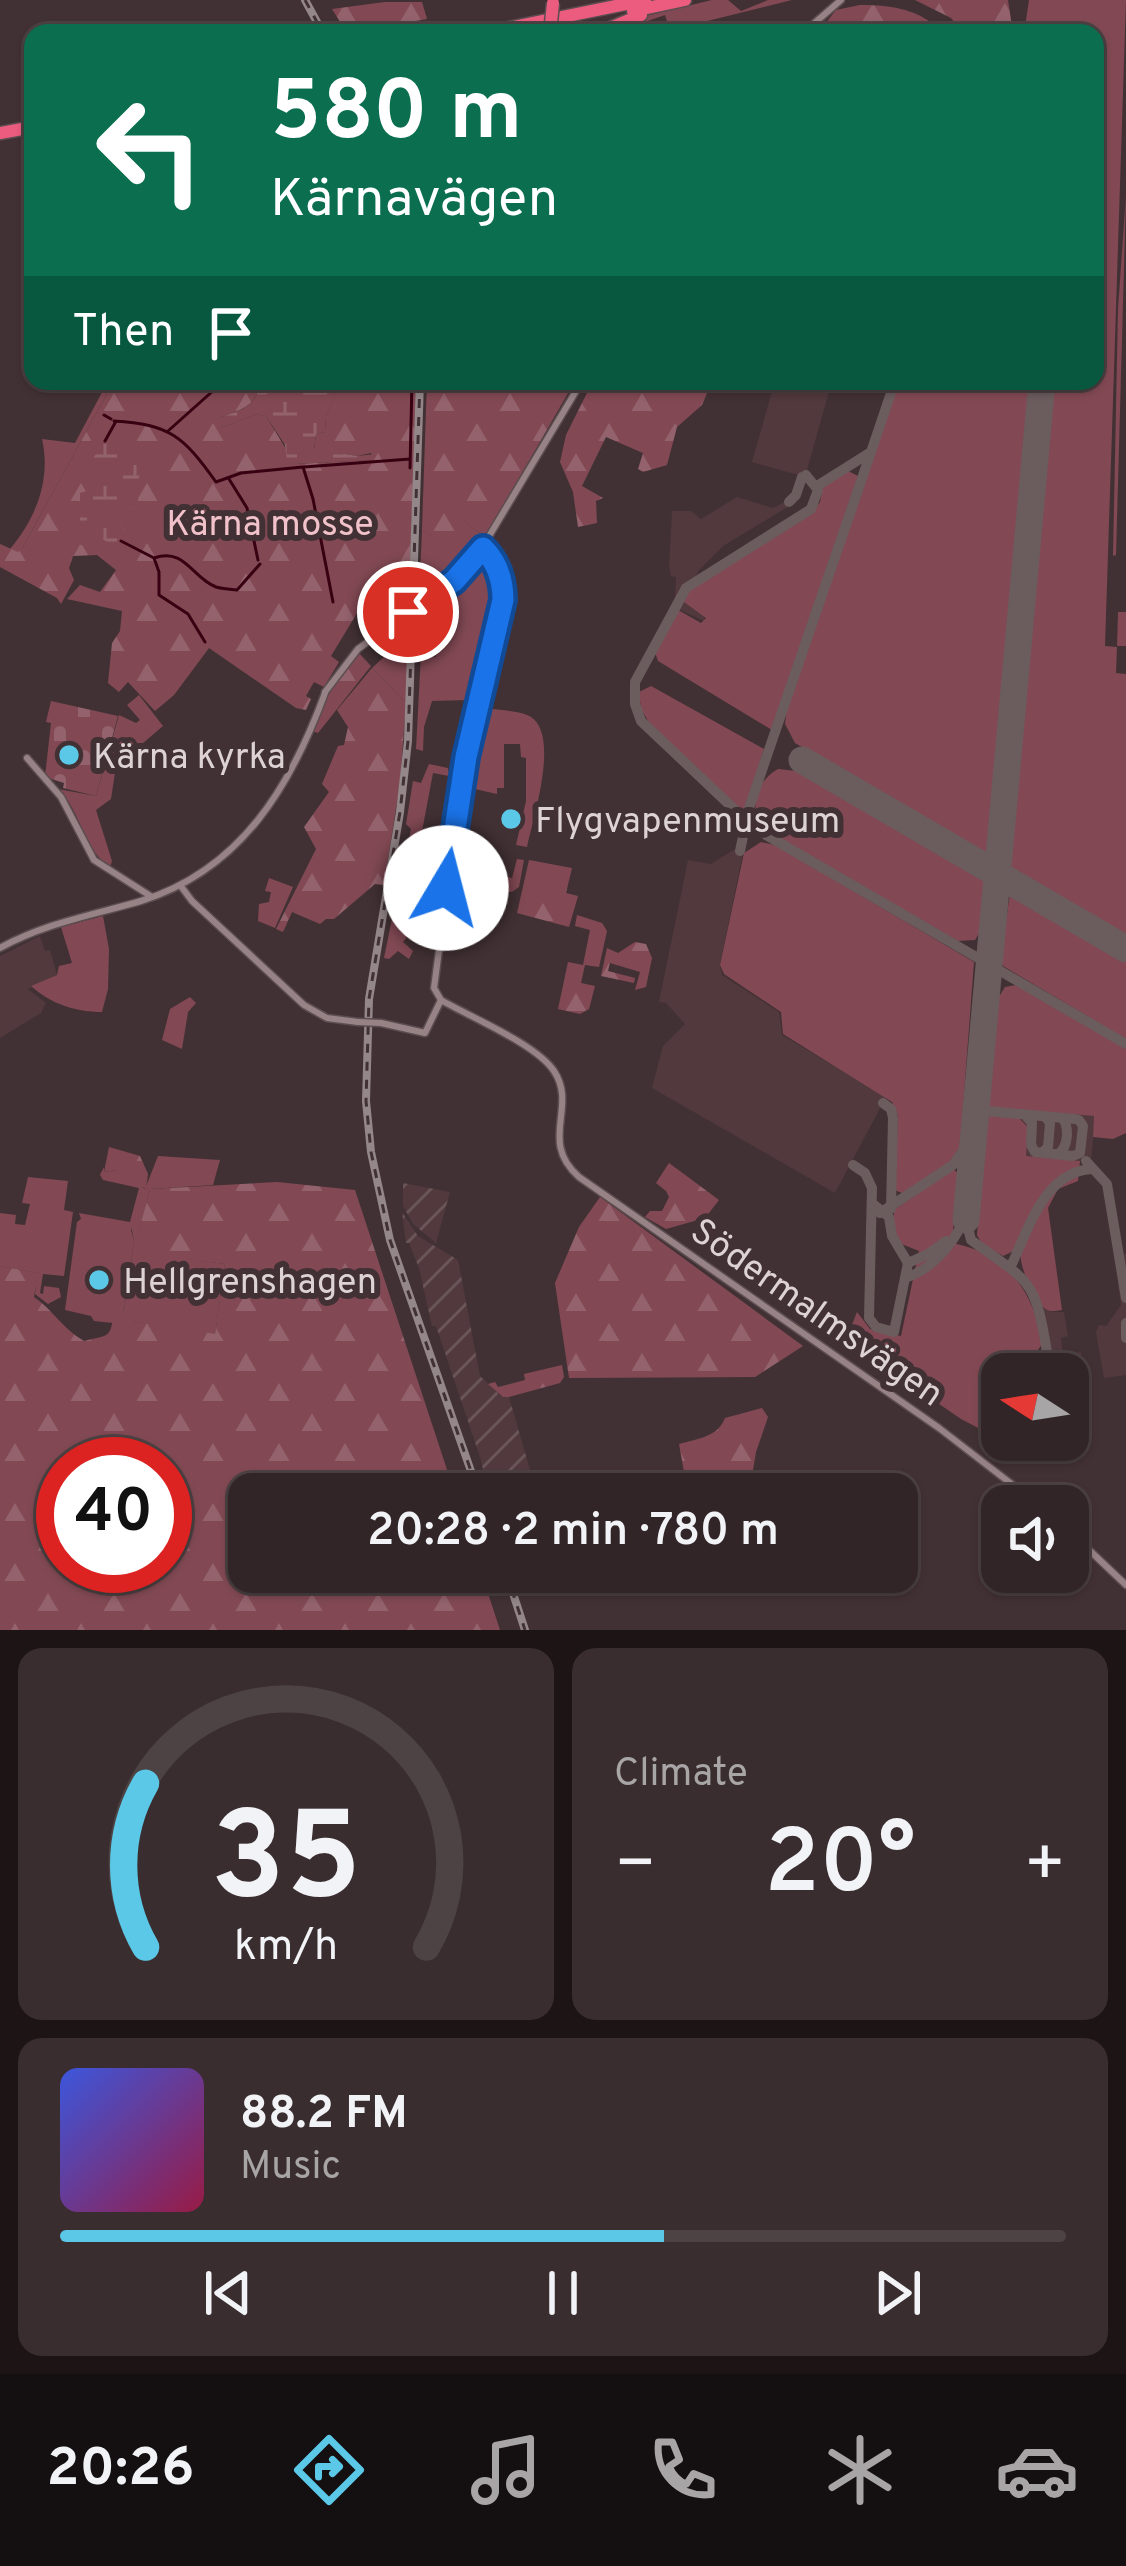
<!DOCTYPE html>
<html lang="en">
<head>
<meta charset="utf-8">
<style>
  :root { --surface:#322527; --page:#3a2d2f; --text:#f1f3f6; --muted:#a8a5a7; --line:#4d4244; --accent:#5ac8e6 }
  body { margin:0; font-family:Overpass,sans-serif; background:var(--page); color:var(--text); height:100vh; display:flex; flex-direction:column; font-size:45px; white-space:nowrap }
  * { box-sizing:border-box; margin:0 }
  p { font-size:39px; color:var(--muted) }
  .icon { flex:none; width:66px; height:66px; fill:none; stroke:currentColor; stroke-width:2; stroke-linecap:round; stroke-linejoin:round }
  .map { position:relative; height:1630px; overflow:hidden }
  .panel { display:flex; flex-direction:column; gap:18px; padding:18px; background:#1c1415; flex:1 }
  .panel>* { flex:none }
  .top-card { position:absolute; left:24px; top:24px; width:1080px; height:366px; border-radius:24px; box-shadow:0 3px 9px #0004,0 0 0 3px var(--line); background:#0b6e4f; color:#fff; overflow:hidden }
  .needle { width:78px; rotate:282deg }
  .controls { position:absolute; left:981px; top:1353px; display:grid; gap:24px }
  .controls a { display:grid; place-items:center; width:108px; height:108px; border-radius:24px; background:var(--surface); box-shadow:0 3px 9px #0004,0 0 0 3px var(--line); font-size:60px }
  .speed { position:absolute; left:36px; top:1437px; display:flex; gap:24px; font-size:60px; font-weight:700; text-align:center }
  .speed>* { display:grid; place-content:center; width:156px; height:156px; border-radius:50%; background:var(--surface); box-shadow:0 3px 9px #0004,0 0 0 3px var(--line); line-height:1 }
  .speed .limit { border:18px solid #d22; background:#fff; color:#111 }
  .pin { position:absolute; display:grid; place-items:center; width:102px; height:102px; color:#fff; margin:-51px; border:6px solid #fff; border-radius:50%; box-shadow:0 3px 12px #0007 }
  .me { position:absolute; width:132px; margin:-66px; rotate:8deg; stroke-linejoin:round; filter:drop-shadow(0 0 9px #0008) }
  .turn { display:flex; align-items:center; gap:42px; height:252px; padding:0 48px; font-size:54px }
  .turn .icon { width:156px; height:156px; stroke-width:2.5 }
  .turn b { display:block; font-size:84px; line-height:102px }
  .then { display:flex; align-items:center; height:114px; padding:0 48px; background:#0003; gap:24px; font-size:45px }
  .big { font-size:90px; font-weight:600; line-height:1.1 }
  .panel .card { flex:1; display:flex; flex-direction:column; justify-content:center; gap:18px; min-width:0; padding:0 42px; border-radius:24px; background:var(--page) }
  .panel .dial { align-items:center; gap:0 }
  .dial svg { height:312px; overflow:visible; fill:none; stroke:var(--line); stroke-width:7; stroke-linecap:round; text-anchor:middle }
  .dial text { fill:var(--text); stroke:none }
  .song { display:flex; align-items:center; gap:36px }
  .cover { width:144px; height:144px; border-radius:18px; background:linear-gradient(135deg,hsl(230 70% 55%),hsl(340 70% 35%)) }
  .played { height:12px; border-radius:6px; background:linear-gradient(90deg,var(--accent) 60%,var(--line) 60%) }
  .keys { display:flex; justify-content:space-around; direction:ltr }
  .heat { display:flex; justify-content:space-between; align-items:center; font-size:66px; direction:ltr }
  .panel .tiles { flex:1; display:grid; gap:18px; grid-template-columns:1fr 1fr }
  .card:last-child { grid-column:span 2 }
  .trip { position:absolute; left:228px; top:1473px; width:690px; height:120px; border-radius:24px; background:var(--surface); box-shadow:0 3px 9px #0004,0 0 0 3px var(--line); font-weight:600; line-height:120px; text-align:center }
  .tab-bar { display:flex; height:192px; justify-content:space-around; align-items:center; background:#140f10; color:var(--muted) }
  .tab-bar .icon { width:84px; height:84px }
  .tab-bar .on { color:var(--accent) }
  .tab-bar b { font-size:54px; color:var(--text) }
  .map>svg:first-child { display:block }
  .built { fill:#51393d }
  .industrial { fill:url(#industrial-furrows) }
  .green { fill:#824954 }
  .forest { fill:url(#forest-firs); fill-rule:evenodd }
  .wetland { fill:url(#wetland-marsh) }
  .cemetery { fill:url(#cemetery-stones) }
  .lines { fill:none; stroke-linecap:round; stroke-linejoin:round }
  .stream { stroke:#380112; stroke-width:3 }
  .taxiway { stroke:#6b5c5e; stroke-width:10 }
  .runway { stroke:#6b5c5e; stroke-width:27 }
  .tertiary-casing { stroke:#5c4d50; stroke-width:9 }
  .motorway-casing { stroke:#5c4d50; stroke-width:15 }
  .tertiary { stroke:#978386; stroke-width:6 }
  .motorway { stroke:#ec5c7f; stroke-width:12 }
  .rail-casing { stroke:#948789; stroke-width:8 }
  .rail { stroke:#423134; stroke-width:3; stroke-dasharray:9; stroke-linecap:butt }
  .tertiary-bridge-casing { stroke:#5c4d50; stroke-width:9; stroke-linecap:butt }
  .motorway-bridge-casing { stroke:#5c4d50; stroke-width:15; stroke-linecap:butt }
  .tertiary-bridge { stroke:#978386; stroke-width:6 }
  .motorway-bridge { stroke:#ec5c7f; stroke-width:12 }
  .route-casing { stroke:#114b97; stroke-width:30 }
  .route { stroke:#1a73e8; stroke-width:21 }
  .poi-dot { fill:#5ac8e6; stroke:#423134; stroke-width:4.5 }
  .labels { text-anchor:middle; stroke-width:12; stroke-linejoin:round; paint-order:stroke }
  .park-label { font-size:36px; fill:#f1c2c9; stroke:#423134 }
  .poi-label { font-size:36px; fill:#ded3d4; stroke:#423134; text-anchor:start }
  .street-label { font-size:36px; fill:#ded3d4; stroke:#423134 }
</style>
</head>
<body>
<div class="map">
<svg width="1126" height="1630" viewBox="0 0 1126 1630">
  <defs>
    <pattern id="industrial-furrows" width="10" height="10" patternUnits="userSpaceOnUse" patternTransform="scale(3)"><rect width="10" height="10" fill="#51393d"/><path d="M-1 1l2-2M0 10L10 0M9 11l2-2" fill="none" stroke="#6a5558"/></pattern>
    <pattern id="forest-firs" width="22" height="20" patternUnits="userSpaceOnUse" patternTransform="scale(3)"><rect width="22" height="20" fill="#824954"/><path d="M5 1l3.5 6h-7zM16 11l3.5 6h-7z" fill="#93626c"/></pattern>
    <pattern id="wetland-marsh" width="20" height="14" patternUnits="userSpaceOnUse" patternTransform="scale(3)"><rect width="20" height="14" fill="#824954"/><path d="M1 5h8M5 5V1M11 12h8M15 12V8" fill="none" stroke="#93626c"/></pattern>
    <pattern id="cemetery-stones" width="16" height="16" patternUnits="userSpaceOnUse" patternTransform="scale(3)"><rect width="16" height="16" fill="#824954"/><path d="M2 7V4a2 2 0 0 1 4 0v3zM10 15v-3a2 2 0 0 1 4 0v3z" fill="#93626c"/></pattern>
  </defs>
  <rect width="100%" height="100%" fill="#423134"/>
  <path class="built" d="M775,381h57l-27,96 -53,-15z
    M737,497l36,11 15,-8 3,5 -68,41 -24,24 -16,31 22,13 -1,7 -26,-12 -17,28 -3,-1 17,-36 1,-23 -5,-1 -2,-10 3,-55h19l10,8z
    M735,849l8,4 -23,111 2,11 57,37 3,23 104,62 -51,96 -183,-105 11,-42 22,-22 -19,-21 -7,-1 29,-142 23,4z
    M40,936l5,15 5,-1 7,25 -29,14 18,14 -5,10 -41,25v-82z
    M1020,1109l75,7 -4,46 -66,-6 3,-29 -9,-9z
    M1103,1174l9,16 9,64h5v121l-22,3 -8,-46 3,-7 7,1 15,-21 -16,-115 -6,-12z
    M1041,1306l10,6h13l4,24 -7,2 2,16 18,-2 4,35 -17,2v-15h-60l-2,-15 29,-5 6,-5 -5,-42z"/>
  <path class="industrial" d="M403,1183l47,9 -14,51 -23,-19 -10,-18z
    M402,1212l16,24 40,24 22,116 22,21h7l28,97h-48l-9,-37 -44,-131h-4l-13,-58 -10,-25h-3z"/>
  <path class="green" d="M712,0h16l13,11 27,-11h24l-113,28v5l-9,-2 -5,-16 -52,18 33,-17z
    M1029,0h97l-21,646 12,1 1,-35h8v34h-9l-1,27 10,1v263l-117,-69 45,-487h41v-348h-71z
    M1126,195l-10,360 -3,1 5,-247z
    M108,381h6l-91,166 -5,6 -8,-4c27,-32 41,-71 32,-110l33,4z
    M899,381h132l-43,475 -193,-113 -10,-19 2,-16z
    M848,471l10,5 -86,254 -114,-69 -3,-9 23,-42 23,13 5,-5 -22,-16 6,-14 122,-75 8,-11 3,-16z
    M461,518l24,19 -27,36 -39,28 3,-71 28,16z
    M484,557l-34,40 33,-36c13,12 16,25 14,42l-45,205 15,-108 -35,1 -8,26 -1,24 -7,-2 5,-95 15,3 7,-27 -14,-7 -6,5 -2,-3 28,-26 -25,20 -5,-11 35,-23z
    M404,638l5,5 -3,60 -34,-35z
    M651,686l113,63 -20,63 -91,-83 -12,-20 -2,-17z
    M139,695l24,31 -47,40 -5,33 -15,11 16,51 -2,6c-28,-19 -28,-55 -52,-78l38,7 23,-81 17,8 4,-3 -13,-15z
    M483,708c13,2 37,2 48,9 29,19 2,101 -4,130l-11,-2 10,-44v-43l-5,-1 -1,-13h-16v44h-7v6l-31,-7z
    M429,764l19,4 1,8 -16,-3 -13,69 23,5 5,-12 -10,85 -13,3 -8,16 -10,-2 -4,5 10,9 -4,8 -11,-8 -9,8 -5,-1 14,-69 36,7 -12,-6 6,-10 -13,-8 -15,10 11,-53 -5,-5 7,-43 8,2z
    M778,769l18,2 189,109 -5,52 -5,8 -17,1 -195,-112c-15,-20 -7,-48 15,-60z
    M458,837l17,4 -7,35 13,3v-8l31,7 5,-19 7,1 -5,27 -7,5 -9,-1 2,-10 -13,-5 -8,13 -30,-8z
    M761,842l14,3 199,117 -14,185 -10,16 -46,31 -9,-4 3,-74 -6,-14 -109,-68 -2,-22 -57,-38 -4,-9 24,-112z
    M269,878l24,9 -18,41 -17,-7 1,-17 10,-2 2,-10 -6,-1z
    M1010,893l116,69v77l-123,-73 -2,-9z
    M103,916l6,33 -1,40 -6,23c-26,0 -51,-8 -71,-26l26,-11 2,-9 13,-3 -11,-36z
    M1016,985l110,63v85l-13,6 -20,-2 1,-21 -74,-6 -1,8 9,9 -2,29 54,5 -2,20 -20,8 -10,19 14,102c-7,1 -13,3 -19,-3 -10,-11 -25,-43 -22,-55l-5,-2 -13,6 -21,-12 -5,-9 20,-235 8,-13z
    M190,997l6,6 -8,9 -6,37 -20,-9 8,-31z
    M158,1156l62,4 -7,25 -63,4 -11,42 -7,-4 -1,3 3,11 -10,70 -8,3 -3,9 -19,-2 -3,-5 -26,-6 12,-88 4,-3 -2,-6 51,9 9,-34 -36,-8 -3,-5 4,-8v5l13,-2 28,19z
    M953,1169l5,4 -6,70c55,10 81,48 91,100l-8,11 -28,6 1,14h-6l-1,57 -21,-2 -19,-10 -115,-79 11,-28 13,17 31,7 18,-85 -20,-8 -5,-13v-20z
    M28,1177l40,4 -4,29 9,2 -9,64 -21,-2 -3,19 3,1 1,-8 15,2 2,9 -13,7 -13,-10 2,-21 -37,-7v-53l16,2 -1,9 10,1 5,-21 -8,-1z
    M143,1253l82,11 -10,71 -83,-14z"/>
  <path class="forest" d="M915,0h93l5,33h-50l-12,-15z
    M385,2h37l5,17 -80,14 -15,-24z
    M860,5c33,0 59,4 84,28h-126l18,-23z
    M114,381h146c-3,26 -19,29 -41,37l-1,4 5,5 34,-13 9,2 29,48 78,-4 -2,-7 -14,3 -43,-6 2,-16 9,-2 1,-16 13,-32 78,-3 -8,208 -44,11 -34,56 8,6 -15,25 -10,-5 -8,14 5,3 -5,11 -10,-2 -87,-60 -35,47 -19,16 -27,-29 -9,10 -11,-9 4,-40 8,-12 2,-20 -55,-12 13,-14 20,7 16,-22 -19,-15 -24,1 -4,12 5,12 -13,24 -4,-6 -57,-31v-23l18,8 5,-5z
    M427,381h148l-90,156 -23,-18 -12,28 -28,-17z
    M593,381h119l-10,24 -25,22 -10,38 -24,7 -5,-3 5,-16 -37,-16 -24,49 21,12 -7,3 1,22 -19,4 -5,-35 -13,-30 6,-27z
    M358,652l13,14 -53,67 -6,-2 19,-45z
    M372,668l34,35 -6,80 -16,102 -9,-1 -41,35h-8l-6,5 -28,-12 -9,20 -7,-3 40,-80 -12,-22 25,-35 -7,-8 16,-38 6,-1 4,-18 -11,-17z
    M529,860l43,8 -6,25 12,3 -9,31 -52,-14z
    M577,915l25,8 5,8 -8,36 -14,-2 -4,18 14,3 -6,23 -9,5 -22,-5 10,-47 15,3 7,-35 -15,-4z
    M635,942l11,2 6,14 -6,29 -11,3 5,-18 -30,-9 -2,8 27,7 -1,5 -33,-7 6,-28 11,5z
    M109,1147l31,9 8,18 -2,15 -20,-10 -9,-9 -13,2z
    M669,1163l50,37 -14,18 -39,11 -21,-12 5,-6h12l7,-14 -3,-6 -10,-8z
    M277,1182l78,8 100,304h-206v78h232l19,58h-500v-364l38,7 -4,24c20,14 27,30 50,44 29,-7 24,-3 31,-28l9,-2 10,-70 -3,-15 8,4 11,-41zM143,1254l82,10 -10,70 -82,-13zM165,1464v102h-102v-102z
    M600,1197l203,149 -48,31 -186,1 -14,-95 24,-56z
    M562,1365l2,12 -4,6 -51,14h-6l-15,-13 7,-2 3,5 27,-7 -1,-6z
    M762,1408l6,9 -12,35 -7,42h-61l-9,-50c18,-5 39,-7 46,-26z"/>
  <path class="wetland" d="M260,381h91l-12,4 -13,31 -1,16 -9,2 -2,15 43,7 19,-2 -3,6 -78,4 -8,-3 -2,-16 -19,-29 -9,-2 -34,13 -6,-5 2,-4c21,-8 38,-10 41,-37z
    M103,441l37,13 -2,50 -19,17 8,15 -12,11 -20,-13 -9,12 -15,-3 2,-12 7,-4v-34l7,-2 1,-23z"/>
  <path class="cemetery" d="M51,701l67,15 -22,80 -33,-8 1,-5 -19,-6 6,-54 -5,-1z"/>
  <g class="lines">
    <path class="stream" d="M104,415l7,4
      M114,421c56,3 70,16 102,61l25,-9 62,-6 10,32 20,103
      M168,431l56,-50
      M105,441l10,-18
      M304,467l106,-8
      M410,468l2,-87
      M229,479l18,29 11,52
      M121,541l33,17 5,14v23l29,19 17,28
      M154,558c31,-11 38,20 62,29 7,2 14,2 21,3l23,-26"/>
    <path class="taxiway" d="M806,475l12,15 -7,19 -125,79 -51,94v22l6,17 113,107 372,216
      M817,486l54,-34 24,-71
      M789,502l7,-7 6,-18
      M740,851l9,-43 122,-356
      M977,1098l9,13 89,8 4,1 4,6 -3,27 -7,3 -38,-4 -4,-7 1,-22 -8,-9
      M883,1103l8,6 2,9 -2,91
      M1042,1153l6,-6 2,-24 -5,-7
      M1058,1154c10,-6 12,-27 4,-36
      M1086,1161l21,23 19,114
      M853,1165l12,8 7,15 -3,130 7,9 18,5 14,-69 -16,-27 -3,-19 -17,-14
      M880,1213l73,-48 20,-29
      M966,1220l5,20c57,42 64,36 76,112
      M908,1263l20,-9 18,-13
      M1011,1266c17,-36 34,-96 82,-97
      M905,1278c27,-9 47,-32 59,-58
      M1126,1323v15"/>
    <path class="runway" d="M802,760l324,189
      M966,1220l76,-839"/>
    <defs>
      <path id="tertiary" d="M803,33l38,-33
        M422,603l32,-22 22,-23 106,-177
        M325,692l33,-43 50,-37
        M27,758l34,39 33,63 58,37
        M180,885l12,16 112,104 23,13 31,4
        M0,948c45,-25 93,-33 141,-47 100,-31 150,-115 184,-208
        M441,1000c29,17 95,44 113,71 24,36 -16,70 25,106l360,251 101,78
        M381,1023l44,10 16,-33 -7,-12 25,-189 44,-199 -4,-29 -16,-23
        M1068,1530l58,55"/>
      <path id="motorway" d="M633,11l52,-11
        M484,33l161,-33
        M526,33l29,-6
        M598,33l43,-18
        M0,133l33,-6"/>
    </defs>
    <use href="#tertiary" class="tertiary-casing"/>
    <use href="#motorway" class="motorway-casing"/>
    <use href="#tertiary" class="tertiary"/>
    <use href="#motorway" class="motorway"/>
    <defs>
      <path id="rail" d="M305,0l18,33
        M420,381l-12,360 -8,71 -31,187 -3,102 5,51 19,88 89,254
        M506,1572l19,58"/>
    </defs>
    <use href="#rail" class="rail-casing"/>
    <use href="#rail" class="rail"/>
    <defs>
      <path id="tertiary-bridge" d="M408,612l14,-9
        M358,1022l23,1"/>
      <path id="motorway-bridge" d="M550,33l3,-30"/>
    </defs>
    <use href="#tertiary-bridge" class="tertiary-bridge-casing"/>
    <use href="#motorway-bridge" class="motorway-bridge-casing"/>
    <use href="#tertiary-bridge" class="tertiary-bridge"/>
    <use href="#motorway-bridge" class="motorway-bridge"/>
  </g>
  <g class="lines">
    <defs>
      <path id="route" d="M408,612l46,-31 29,-33c15,15 20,32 20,52l-37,157 -20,131"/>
    </defs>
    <use href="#route" class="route-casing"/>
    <use href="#route" class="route"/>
  </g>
  <g class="poi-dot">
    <circle cx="69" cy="755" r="12"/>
    <circle cx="511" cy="819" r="12"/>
    <circle cx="99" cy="1280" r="12"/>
  </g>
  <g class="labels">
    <g class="park-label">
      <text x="270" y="535">Kärna mosse</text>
    </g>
    <g class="poi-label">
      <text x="93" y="768">Kärna kyrka</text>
      <text x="535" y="832">Flygvapenmuseum</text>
      <text x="123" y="1293">Hellgrenshagen</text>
    </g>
    <g class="street-label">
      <text transform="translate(818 1311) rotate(35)" y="13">Södermalmsvägen</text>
    </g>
  </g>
</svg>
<div class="controls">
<a><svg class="needle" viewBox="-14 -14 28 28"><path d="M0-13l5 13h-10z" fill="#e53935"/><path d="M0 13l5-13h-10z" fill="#a8a5a7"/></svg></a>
<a><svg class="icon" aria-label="sound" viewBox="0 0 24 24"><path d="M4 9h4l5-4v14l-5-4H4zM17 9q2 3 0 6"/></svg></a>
</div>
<div class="speed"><div class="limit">40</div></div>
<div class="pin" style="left:408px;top:612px;background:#d93025"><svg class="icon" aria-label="arrive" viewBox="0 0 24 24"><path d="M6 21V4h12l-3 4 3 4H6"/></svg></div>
<svg class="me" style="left:446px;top:888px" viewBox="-20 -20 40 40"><circle r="19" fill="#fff"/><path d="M0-13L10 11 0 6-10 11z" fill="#1a73e8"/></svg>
<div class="trip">20:28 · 2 min · 780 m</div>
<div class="top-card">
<div class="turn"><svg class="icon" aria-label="left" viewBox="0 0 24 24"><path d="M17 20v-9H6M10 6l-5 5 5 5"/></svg><div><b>580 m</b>Kärnavägen</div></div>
<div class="then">Then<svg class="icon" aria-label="arrive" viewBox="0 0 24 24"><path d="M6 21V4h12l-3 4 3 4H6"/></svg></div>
</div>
</div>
<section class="panel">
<div class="tiles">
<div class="card dial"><svg viewBox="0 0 100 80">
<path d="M14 69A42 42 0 1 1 86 69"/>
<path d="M14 69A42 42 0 0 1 14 27" stroke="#5ac8e6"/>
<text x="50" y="56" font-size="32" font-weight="700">35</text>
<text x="50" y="72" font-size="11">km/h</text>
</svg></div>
<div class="card"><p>Climate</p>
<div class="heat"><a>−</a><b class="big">20°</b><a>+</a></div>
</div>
<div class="card">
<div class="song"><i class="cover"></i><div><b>88.2 FM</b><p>Music</p></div></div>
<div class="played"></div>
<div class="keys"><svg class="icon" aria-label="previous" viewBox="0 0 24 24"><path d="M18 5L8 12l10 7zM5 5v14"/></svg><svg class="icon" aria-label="pause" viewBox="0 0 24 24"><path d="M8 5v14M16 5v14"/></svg><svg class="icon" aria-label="next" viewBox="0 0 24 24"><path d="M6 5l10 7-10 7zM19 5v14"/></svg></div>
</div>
</div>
</section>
<nav class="tab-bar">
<b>20:26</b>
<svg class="icon on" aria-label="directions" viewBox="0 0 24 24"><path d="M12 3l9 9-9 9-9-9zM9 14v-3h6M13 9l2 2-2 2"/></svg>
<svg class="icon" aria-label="music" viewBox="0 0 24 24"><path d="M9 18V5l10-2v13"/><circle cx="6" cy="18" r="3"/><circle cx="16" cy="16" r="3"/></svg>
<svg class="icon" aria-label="phone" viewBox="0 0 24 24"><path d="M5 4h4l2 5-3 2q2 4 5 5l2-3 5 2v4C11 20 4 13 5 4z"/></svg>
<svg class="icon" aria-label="climate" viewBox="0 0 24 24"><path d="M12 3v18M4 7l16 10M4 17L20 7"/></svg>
<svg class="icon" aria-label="car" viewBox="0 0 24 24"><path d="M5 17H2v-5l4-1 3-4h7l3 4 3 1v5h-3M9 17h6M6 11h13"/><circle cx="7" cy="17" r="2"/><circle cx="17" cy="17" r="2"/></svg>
</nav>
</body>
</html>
